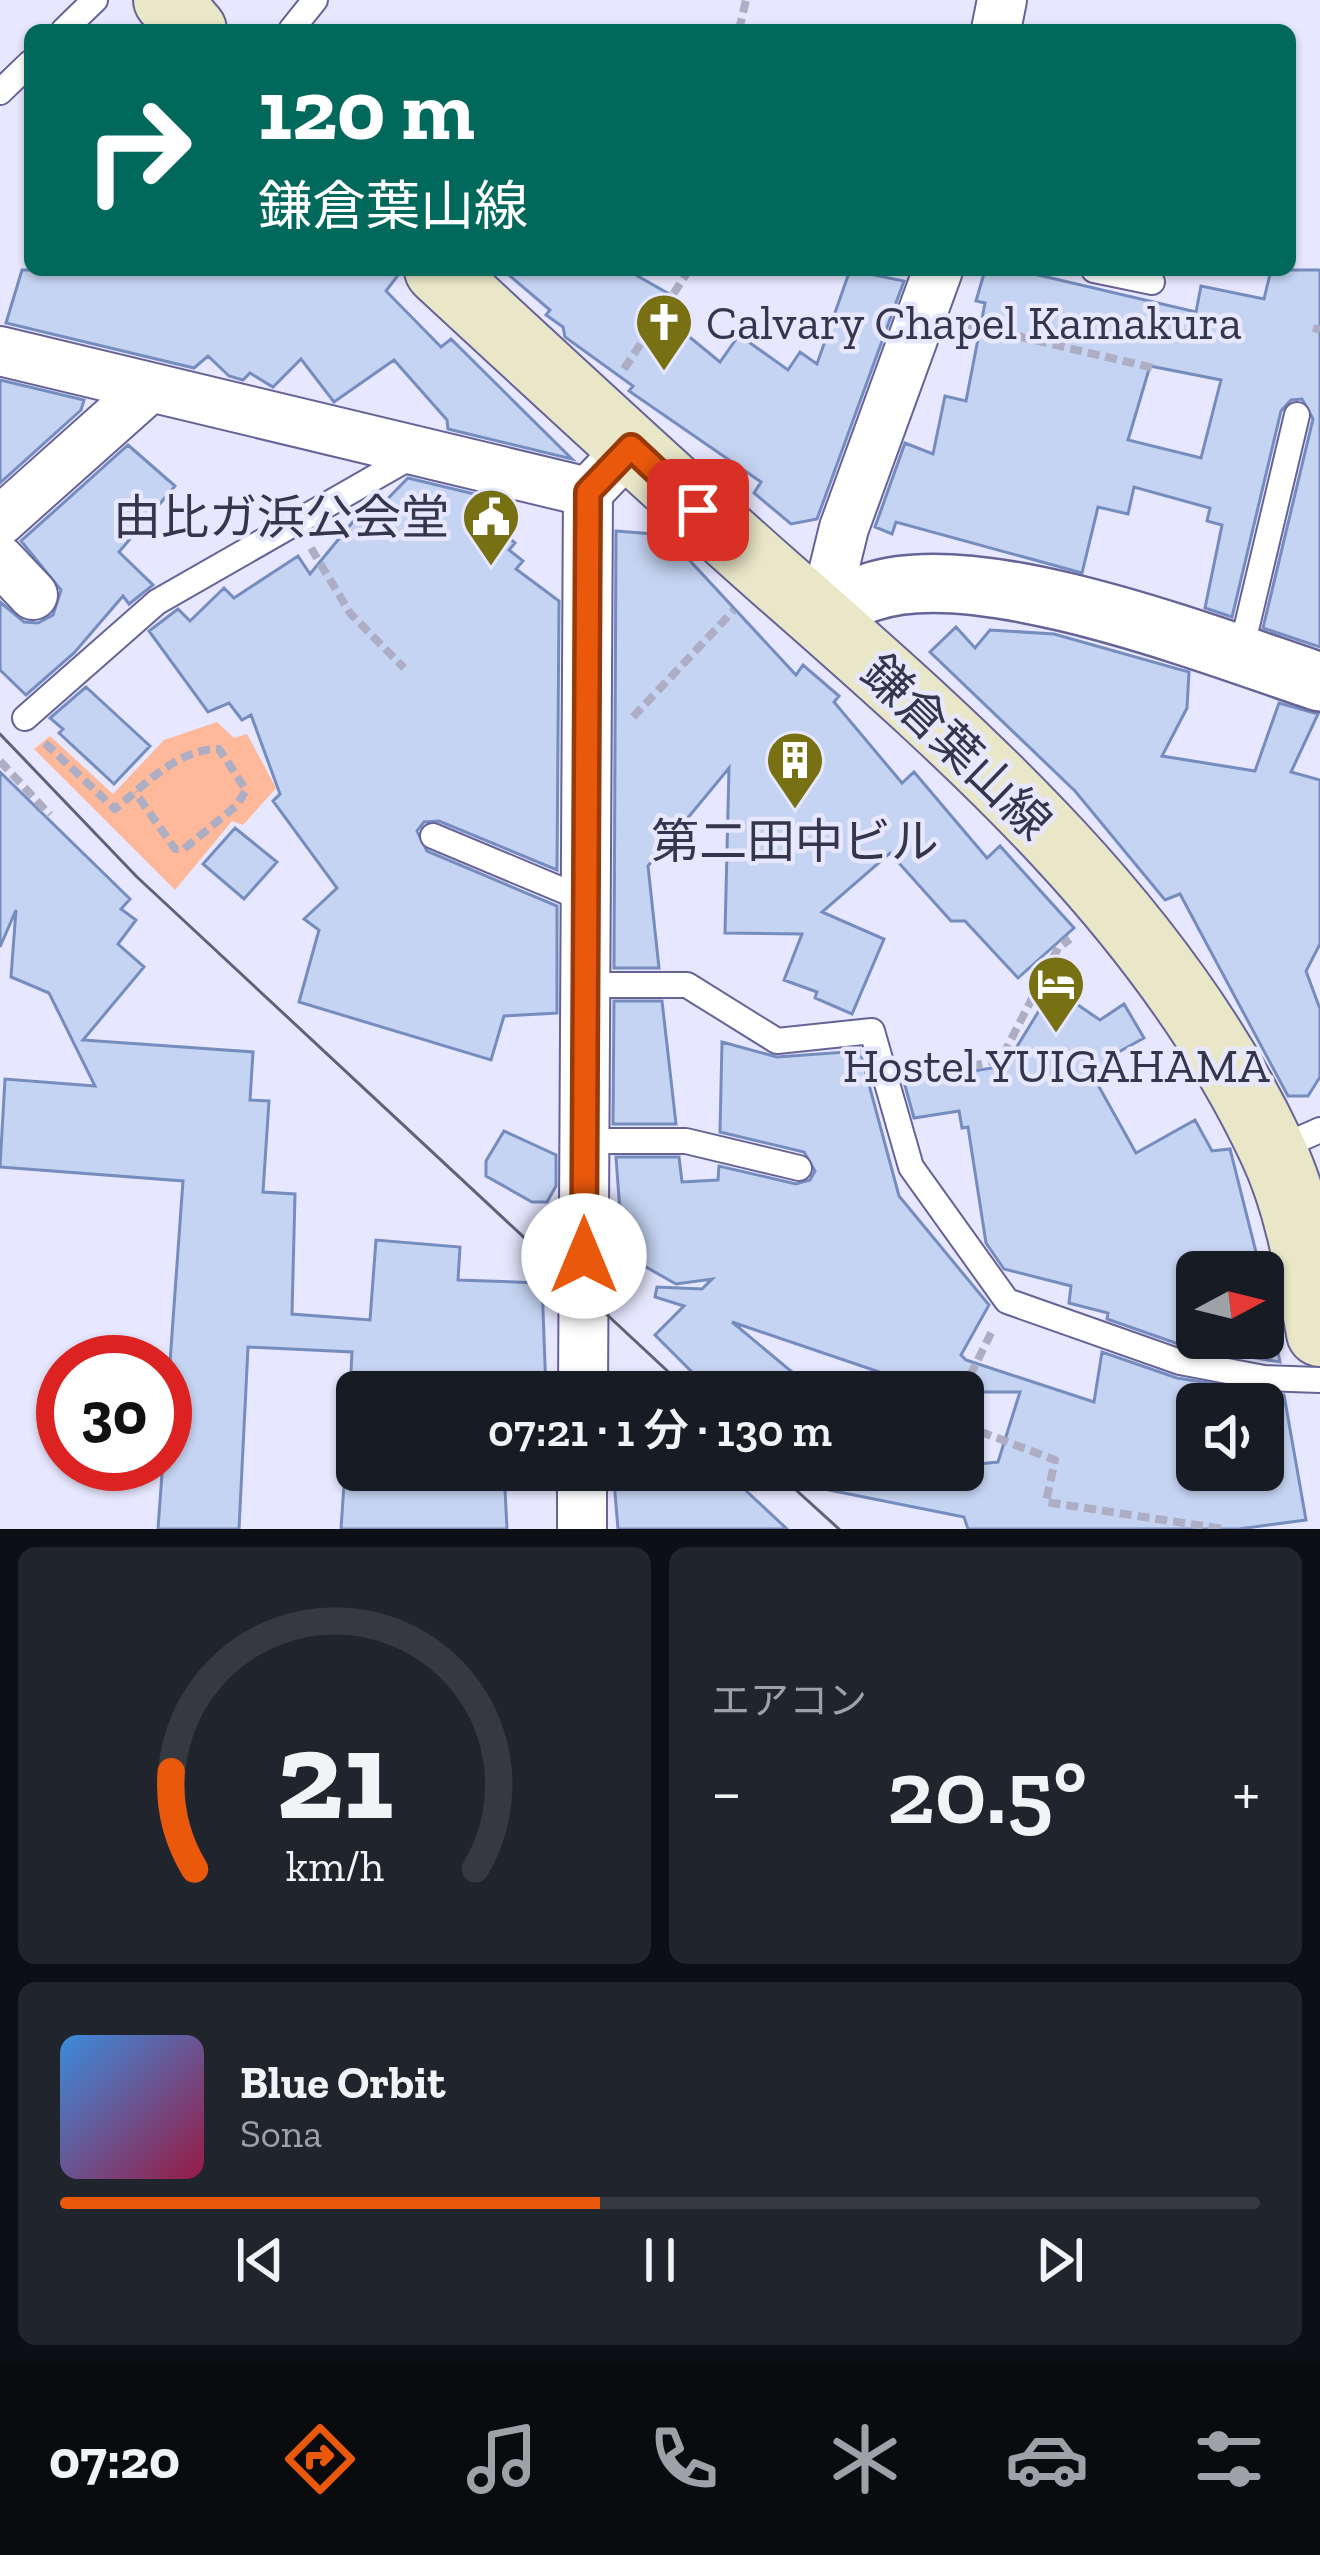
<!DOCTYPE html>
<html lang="ja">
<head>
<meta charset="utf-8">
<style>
  :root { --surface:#171b24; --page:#20242c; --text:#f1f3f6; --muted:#9ea1a6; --line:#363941; --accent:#ea580c }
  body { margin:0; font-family:"Zilla Slab","Noto Sans JP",serif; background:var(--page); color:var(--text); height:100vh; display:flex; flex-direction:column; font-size:45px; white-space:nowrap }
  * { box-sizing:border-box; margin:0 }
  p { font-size:39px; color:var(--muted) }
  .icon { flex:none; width:66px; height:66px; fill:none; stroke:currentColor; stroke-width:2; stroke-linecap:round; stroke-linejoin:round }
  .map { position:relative; height:1529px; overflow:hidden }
  .panel { display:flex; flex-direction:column; gap:18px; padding:18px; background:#0d0f14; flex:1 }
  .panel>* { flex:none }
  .top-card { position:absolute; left:24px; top:24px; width:1272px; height:252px; border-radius:18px; box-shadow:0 3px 9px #0004; background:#00695c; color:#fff; overflow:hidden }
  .needle { width:78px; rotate:83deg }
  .buttons { position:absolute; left:1176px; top:1251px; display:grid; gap:24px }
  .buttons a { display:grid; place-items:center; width:108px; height:108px; border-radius:18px; background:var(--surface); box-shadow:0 3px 9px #0004; font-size:60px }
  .speed { position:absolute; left:36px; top:1335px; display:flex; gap:24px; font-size:60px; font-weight:700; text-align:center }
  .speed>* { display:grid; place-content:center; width:156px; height:156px; border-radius:50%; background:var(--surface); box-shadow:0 3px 9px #0004; line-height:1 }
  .speed .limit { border:18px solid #d22; background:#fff; color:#111 }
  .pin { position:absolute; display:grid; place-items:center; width:102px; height:102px; color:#fff; margin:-51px; border-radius:24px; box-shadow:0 6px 18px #0006 }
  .me { position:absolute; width:132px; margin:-66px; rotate:0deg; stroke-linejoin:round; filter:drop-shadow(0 0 9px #0008) }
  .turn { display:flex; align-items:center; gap:42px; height:252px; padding:0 36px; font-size:54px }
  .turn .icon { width:156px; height:156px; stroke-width:2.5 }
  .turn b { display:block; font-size:84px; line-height:102px }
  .big { font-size:90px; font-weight:600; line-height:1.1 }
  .panel .widget { flex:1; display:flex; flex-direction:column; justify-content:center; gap:18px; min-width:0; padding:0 42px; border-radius:18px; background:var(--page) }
  .panel .dial { align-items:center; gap:0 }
  .dial svg { height:312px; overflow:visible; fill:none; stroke:var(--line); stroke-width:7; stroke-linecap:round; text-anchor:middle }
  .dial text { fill:var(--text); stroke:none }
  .song { display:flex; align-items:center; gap:36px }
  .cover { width:144px; height:144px; border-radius:18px; background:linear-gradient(135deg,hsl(210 70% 55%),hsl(340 70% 35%)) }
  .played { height:12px; border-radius:6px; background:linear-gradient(90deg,var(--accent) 45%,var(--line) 45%) }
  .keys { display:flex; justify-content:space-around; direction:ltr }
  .heat { display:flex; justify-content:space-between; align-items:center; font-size:66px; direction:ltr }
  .panel .tiles { flex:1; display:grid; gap:18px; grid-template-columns:1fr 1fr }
  .widget:last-child { grid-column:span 2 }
  .trip { position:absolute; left:336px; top:1371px; width:648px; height:120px; border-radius:18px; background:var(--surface); box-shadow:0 3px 9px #0004; font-weight:600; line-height:120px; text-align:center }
  .menu { display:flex; height:192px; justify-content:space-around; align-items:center; background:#090b0e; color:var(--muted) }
  .menu .icon { width:84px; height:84px }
  .menu .selected { color:var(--accent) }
  .menu b { font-size:54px; color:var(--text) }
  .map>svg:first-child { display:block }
  .green { fill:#fdb99a }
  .building { fill:#c5d4f2; stroke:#758cbe; stroke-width:3; fill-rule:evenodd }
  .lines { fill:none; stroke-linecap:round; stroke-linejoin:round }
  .service-casing { stroke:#666397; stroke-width:28 }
  .minor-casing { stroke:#666397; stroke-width:52 }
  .tertiary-casing { stroke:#666397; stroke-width:62 }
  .secondary-casing { stroke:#666397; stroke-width:70 }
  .path { stroke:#adadc4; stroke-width:8; stroke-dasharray:12 6; stroke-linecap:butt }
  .service { stroke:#fff; stroke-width:24 }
  .minor { stroke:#fff; stroke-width:48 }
  .tertiary { stroke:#fff; stroke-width:57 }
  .secondary { stroke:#e9e7c8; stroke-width:66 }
  .tram { stroke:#616178; stroke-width:3 }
  .route-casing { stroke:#983908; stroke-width:30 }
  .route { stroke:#ea580c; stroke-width:21 }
  .labels { text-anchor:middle; stroke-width:9; stroke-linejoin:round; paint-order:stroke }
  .poi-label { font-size:48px; fill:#35354c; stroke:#e7e7ff }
  .street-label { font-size:48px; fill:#35354c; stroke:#e7e7ff }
</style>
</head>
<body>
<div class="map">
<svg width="1320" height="1529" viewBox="0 0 1320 1529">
  <rect width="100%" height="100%" fill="#e7e7ff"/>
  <path class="green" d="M217,722l17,16 13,-4 29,54 -33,37 -11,-4 -57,69 -141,-141 16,-13 63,58 51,-54z"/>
  <path class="building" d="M22,270h380l-16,21 55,56 10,-8 121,120 -124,-30 -1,-9 -53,-60 -60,42 -33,-43 -28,28 -23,-14 -7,7 -14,-4 -21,-20 -14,12 -188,-45z
    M503,270h124l44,25 -12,17 61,50 19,-27 49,35 12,-18 17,12 33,-94 54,11 -87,238 -26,5 -37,-31 7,-11 -132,-91 4,-5 -68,-49 -2,-10 -17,-12 4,-5z
    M985,270h32l179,42 5,-26 63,13 7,-29h49v377l-57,-19 50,-209 -11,-20 -11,1 -10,11 -49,206 -27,-9 17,-83 -15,-4 3,-13 -76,-21 -6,27 -30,-7 -16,66 -186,-51 -4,12 -17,-7 30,-84 28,11 12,-58 21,5 19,-98 -9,-2zM1150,366l71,14 -20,78 -73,-18z
    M0,380l84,20 -3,10 -81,73z
    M128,445l47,41 -56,66 34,33 -24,19 -6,-8 -49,57 -48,42 -26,-25v-68l24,20 14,1 15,-8 8,-25 -40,-49z
    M408,478l87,21 -12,17 32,27 -6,7 14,11 -7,8 43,32 -2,269 -118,-49 -15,1 -7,9 10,20 130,55v107l-53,3 -13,44 -192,-58 20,-72 -15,-11 33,-31 -64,-87 7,-7 -29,-79 -9,5 -13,-17 -21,9 -59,-81 29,-22 12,12 34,-33 10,10 64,-42 12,18 46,-56 7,6z
    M616,531l50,4 130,140 7,-10 36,31 -5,6 68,81 12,-11 73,86 13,-12 74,82 -56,50 -53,-57h-14l-61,-68 -68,59 62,27 -32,75 -37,-16 2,-6 -33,-12 18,-46 -77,-1 4,-165 -81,98 11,102h-45z
    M956,627l19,21 15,-18 64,4 135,38 -2,36 -25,48 93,15 24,-68 39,11 -27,58 29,8v164l-14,27 14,38v68l-12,19h-20l-108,-202 -15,6 -90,-109 -145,-139z
    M86,687l64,59 -36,38 -55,-51 4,-4 -13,-11z
    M0,772l130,127 -9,10 15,11 -18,24 26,23 -61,73 170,12 -3,48 19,1 -6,91 32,2 -3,120 78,6 6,-80 84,7 -2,33 84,3 4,109h-196l2,-40 -104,-5 -9,182h-81l25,-348 -183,-14 5,-88 90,7 -46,-93 -38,-16 5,-67 -16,37z
    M235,828l42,34 -33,37 -41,-35z
    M1053,988l47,32 24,-16 20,34 -29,16 -17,31 38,68 59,-33 17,31 18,-2 31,123h-64v66h66v-55l17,79 -96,-16 -77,-27 1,-6 -39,-10 2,-17 -67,-17 -18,-26 -18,-116 -6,1 -3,-17 -45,7 -10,-36 101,-16z
    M614,1001h48l14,123h-63z
    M722,1042l55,15 83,-6 39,145 90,109 -28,50 5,5 128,42 8,-50 75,26 107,17 22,125 -67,9h-271l-4,-12 -160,-32 2,-15h162v-5l30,-3 22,-70h-82l-206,-70 84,70h-104l-57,-57 29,-29 -29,-9 2,-10 45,2 10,-10 -36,5 -53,-30 -7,-97h63l3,25 36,-2 1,-14 77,18 14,-4 5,-9 -11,-19 -84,-20zM1197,1404h66v66h-66z
    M504,1131l52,24v31l-9,16h-15l-46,-26v-15z
    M345,1470h159l3,59h-166z
    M724,1470l63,59h-169l-4,-48z"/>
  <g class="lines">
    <defs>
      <path id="service" d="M64,30l31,-30
        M291,30l24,-30
        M0,92l30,-29
        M1094,270l58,12
        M1240,655l57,-240
        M25,718l132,-116 257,-147
        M433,836l153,64
        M585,985h102l90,56 95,-10 39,136 96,134 173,61 84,16 56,2
        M584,1141h102l113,27
        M1275,1150l45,-20"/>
      <path id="minor" d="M996,30l6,-30
        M0,351l588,141
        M0,521l148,-132
        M0,560l33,35
        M822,618l22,-90 94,-258
        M583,1392l5,-900 43,-45
        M582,1529v-59"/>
      <path id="tertiary" d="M822,618c15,-8 32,-21 49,-26 108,-37 341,54 449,90"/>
      <path id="secondary" d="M167,0l26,30
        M438,270c111,103 222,206 336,307 189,166 389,339 498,572 27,57 37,122 48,184"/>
    </defs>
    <use href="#service" class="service-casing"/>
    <use href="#minor" class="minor-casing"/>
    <use href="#tertiary" class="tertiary-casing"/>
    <use href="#secondary" class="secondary-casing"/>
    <path class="path" d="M739,30l7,-30
      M965,324l193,45
      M1313,328l7,2
      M624,369l65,-99
      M311,548l39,65 54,55
      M633,717l101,-107
      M45,743l70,66c31,-25 62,-60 104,-60l27,41 -9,15 -53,44h-9l-40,-57
      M0,761l50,54
      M918,1079l83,-20 57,-111 12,-9
      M859,1389l9,3
      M962,1392l31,-63
      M963,1425l92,35 -9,42 177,27"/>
    <use href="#service" class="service"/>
    <use href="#minor" class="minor"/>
    <use href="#tertiary" class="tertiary"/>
    <use href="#secondary" class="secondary"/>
    <path class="tram" d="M0,734l137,143 553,515
      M774,1470l65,59"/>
  </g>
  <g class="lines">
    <defs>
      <path id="route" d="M584,1256l4,-764 43,-45 67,63"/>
    </defs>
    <use href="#route" class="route-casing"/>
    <use href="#route" class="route"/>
  </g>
  <defs>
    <symbol id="church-pin" viewBox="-11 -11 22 30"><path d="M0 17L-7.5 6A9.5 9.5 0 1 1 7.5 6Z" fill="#777113" stroke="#e7e7ff"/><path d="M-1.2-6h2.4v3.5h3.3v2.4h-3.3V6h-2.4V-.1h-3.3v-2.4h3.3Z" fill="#fff"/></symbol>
    <symbol id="civic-pin" viewBox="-11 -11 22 30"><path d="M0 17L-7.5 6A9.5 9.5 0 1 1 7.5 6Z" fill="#777113" stroke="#e7e7ff"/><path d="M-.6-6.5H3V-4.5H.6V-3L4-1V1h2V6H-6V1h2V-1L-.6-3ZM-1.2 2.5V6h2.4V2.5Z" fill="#fff"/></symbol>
    <symbol id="building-pin" viewBox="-11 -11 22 30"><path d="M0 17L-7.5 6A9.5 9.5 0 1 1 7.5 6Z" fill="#777113" stroke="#e7e7ff"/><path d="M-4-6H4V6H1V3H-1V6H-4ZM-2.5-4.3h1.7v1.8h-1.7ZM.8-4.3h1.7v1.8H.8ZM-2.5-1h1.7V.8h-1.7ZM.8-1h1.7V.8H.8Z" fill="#fff"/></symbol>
    <symbol id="hotel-pin" viewBox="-11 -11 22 30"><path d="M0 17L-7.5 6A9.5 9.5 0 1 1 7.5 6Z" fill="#777113" stroke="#e7e7ff"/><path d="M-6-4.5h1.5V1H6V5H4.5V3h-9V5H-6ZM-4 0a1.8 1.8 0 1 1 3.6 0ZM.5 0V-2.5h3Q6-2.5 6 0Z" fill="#fff"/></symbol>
  </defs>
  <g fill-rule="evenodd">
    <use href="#church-pin" x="631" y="289" width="66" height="90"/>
    <use href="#civic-pin" x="458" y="484" width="66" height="90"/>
    <use href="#building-pin" x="762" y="727" width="66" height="90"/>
    <use href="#hotel-pin" x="1023" y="951" width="66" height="90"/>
  </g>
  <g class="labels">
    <g class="poi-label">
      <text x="706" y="339" text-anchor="start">Calvary Chapel Kamakura</text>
      <text x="449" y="534" text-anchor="end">由比ガ浜公会堂</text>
      <text x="795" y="858">第二田中ビル</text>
      <text x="1056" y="1082">Hostel YUIGAHAMA</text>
    </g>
    <g class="street-label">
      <text transform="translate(957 747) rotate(44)" y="17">鎌倉葉山線</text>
    </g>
  </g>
</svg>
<div class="buttons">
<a><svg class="needle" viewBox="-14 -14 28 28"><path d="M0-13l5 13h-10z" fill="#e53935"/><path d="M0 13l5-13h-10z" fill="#9ea1a6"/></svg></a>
<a><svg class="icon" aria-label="sound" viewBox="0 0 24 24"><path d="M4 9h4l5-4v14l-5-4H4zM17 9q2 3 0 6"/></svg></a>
</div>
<div class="speed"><div class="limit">30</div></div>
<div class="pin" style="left:698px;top:510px;background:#d93025"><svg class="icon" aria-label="arrive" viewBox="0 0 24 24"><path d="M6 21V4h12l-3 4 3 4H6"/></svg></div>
<svg class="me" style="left:584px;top:1256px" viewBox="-20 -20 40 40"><circle r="19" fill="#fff"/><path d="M0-13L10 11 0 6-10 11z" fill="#ea580c"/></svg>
<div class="trip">07:21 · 1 分 · 130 m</div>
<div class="top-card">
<div class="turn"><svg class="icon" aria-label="right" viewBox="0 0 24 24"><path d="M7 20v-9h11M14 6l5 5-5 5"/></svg><div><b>120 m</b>鎌倉葉山線</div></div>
</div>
</div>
<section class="panel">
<div class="tiles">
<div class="widget dial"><svg viewBox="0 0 100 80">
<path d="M14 69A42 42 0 1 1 86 69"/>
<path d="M14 69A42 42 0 0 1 8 44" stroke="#ea580c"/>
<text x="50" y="56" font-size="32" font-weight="700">21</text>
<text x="50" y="72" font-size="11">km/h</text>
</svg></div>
<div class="widget"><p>エアコン</p>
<div class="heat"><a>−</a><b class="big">20.5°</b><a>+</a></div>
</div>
<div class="widget">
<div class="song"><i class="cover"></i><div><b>Blue Orbit</b><p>Sona</p></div></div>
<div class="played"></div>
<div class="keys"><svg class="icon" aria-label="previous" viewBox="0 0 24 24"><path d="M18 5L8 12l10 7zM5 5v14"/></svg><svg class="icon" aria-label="pause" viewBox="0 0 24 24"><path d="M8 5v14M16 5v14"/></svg><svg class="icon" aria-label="next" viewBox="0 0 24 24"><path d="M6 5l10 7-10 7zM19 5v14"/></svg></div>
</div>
</div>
</section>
<nav class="menu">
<b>07:20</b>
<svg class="icon selected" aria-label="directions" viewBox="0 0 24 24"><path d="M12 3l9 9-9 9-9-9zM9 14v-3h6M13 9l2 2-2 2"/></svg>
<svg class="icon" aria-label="music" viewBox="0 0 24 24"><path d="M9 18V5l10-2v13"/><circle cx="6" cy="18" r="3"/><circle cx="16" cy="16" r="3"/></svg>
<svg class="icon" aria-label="phone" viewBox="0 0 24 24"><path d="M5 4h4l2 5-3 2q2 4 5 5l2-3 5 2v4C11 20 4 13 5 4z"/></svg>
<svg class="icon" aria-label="climate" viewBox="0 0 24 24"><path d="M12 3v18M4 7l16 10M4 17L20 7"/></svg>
<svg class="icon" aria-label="car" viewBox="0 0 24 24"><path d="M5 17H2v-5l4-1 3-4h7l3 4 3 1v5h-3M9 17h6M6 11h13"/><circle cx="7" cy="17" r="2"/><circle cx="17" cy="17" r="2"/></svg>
<svg class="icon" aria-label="filters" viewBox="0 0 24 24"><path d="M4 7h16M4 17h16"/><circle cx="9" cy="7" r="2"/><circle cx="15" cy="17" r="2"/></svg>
</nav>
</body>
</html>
